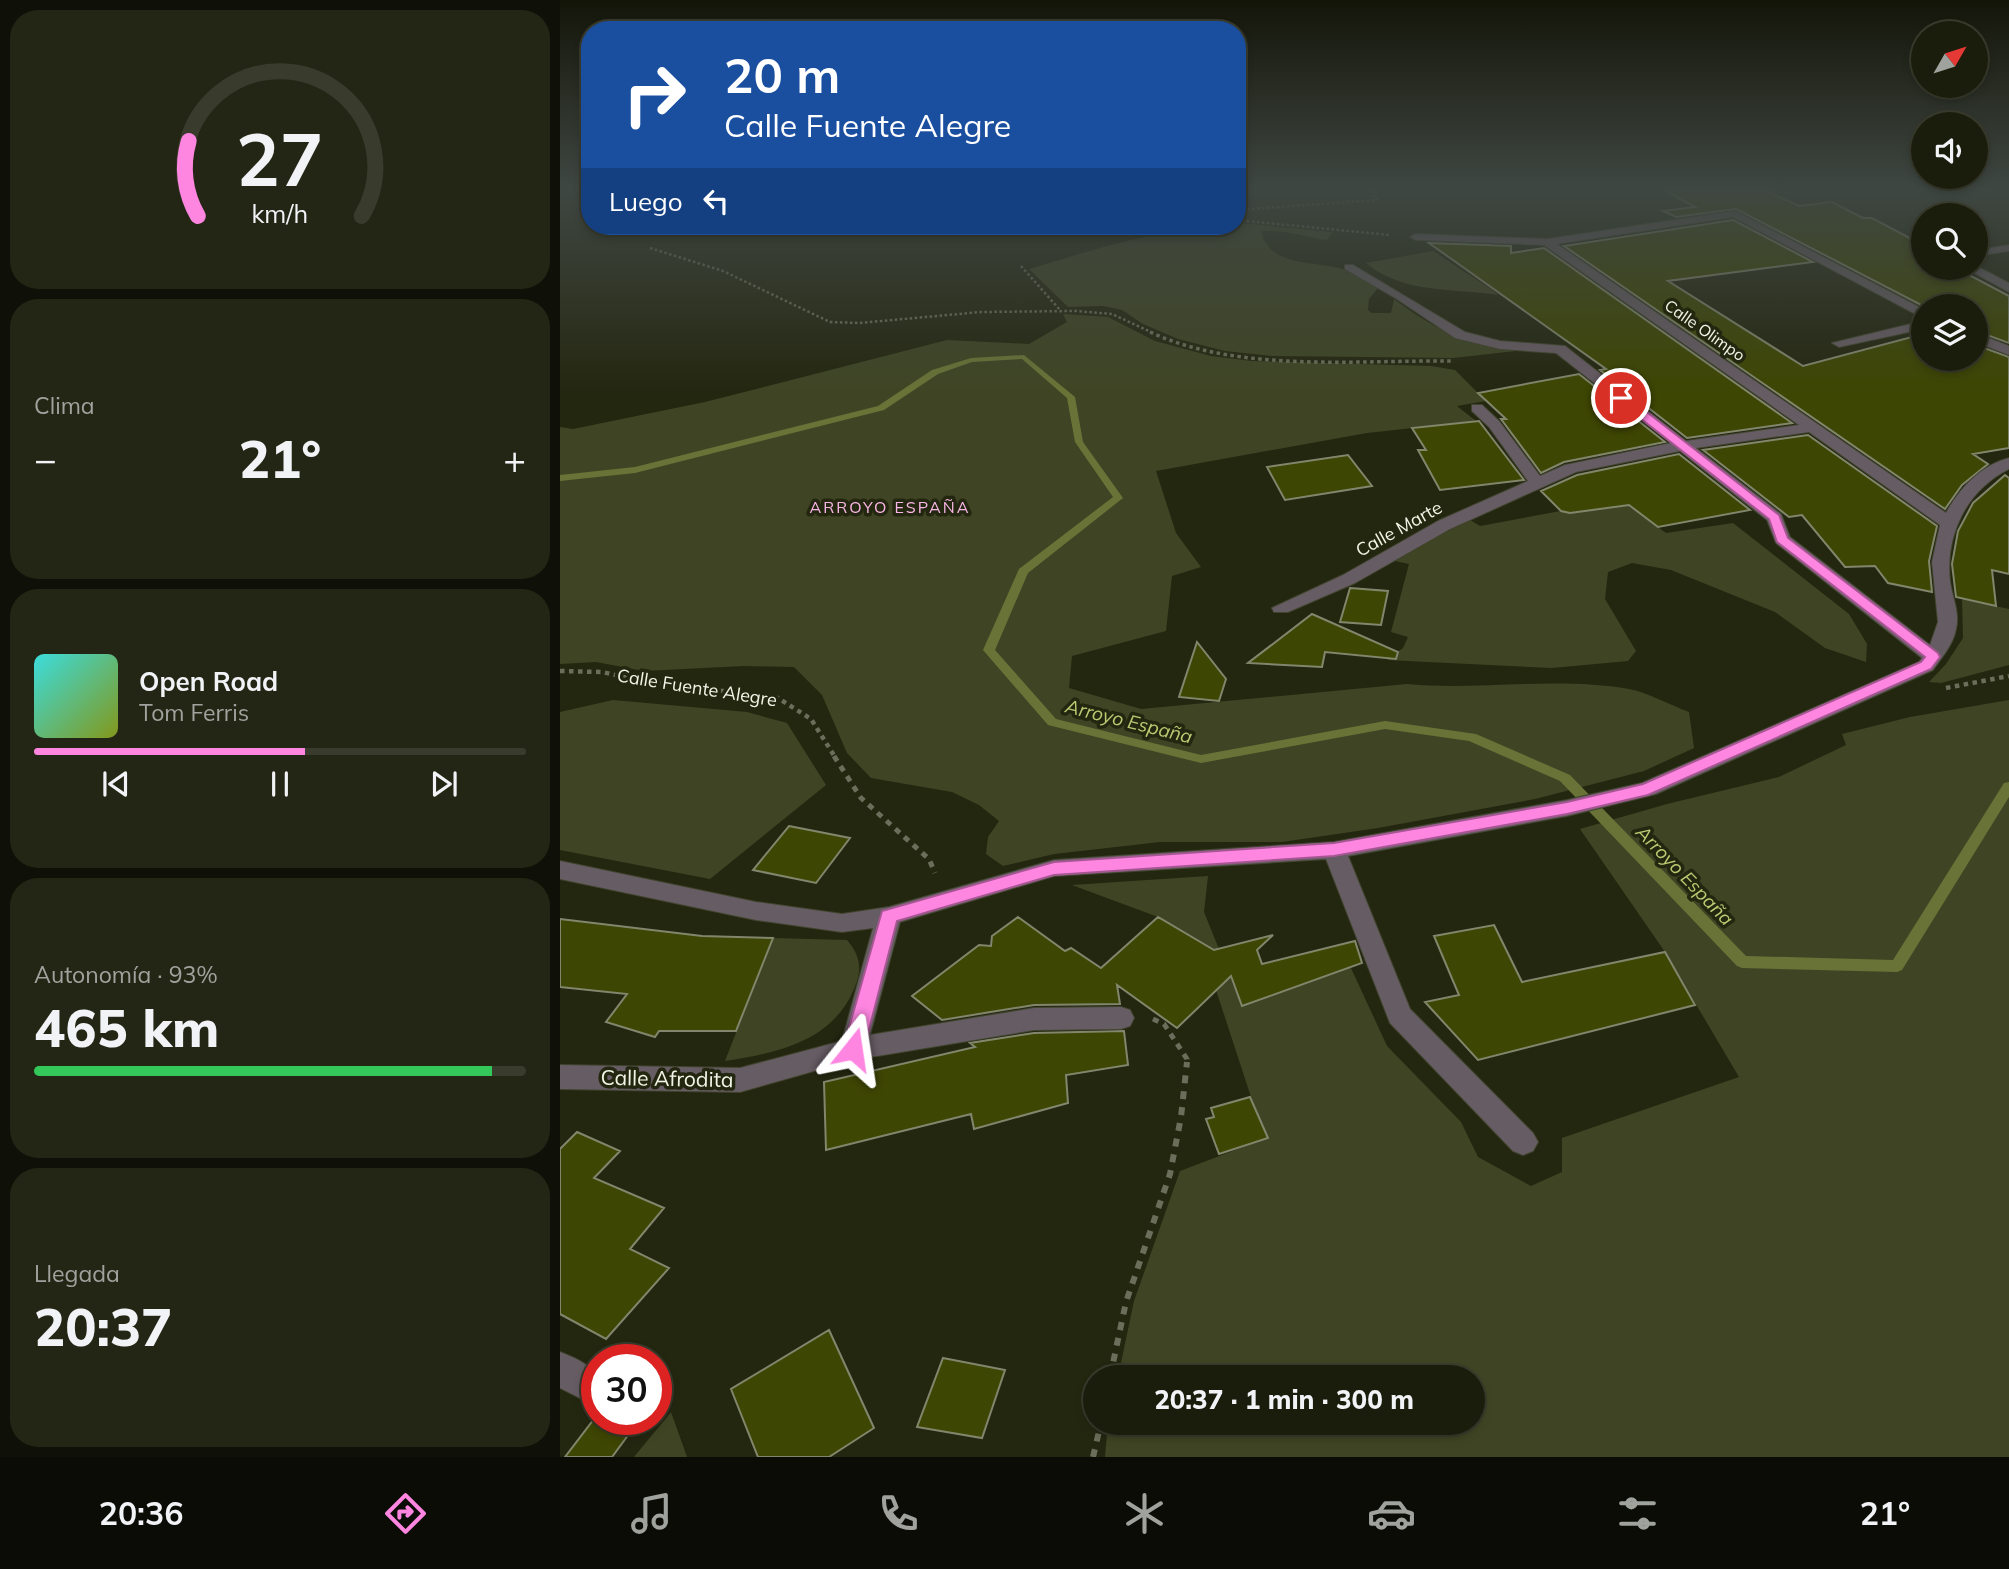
<!DOCTYPE html>
<html lang="es">
<head>
<meta charset="utf-8">
<style>
  :root { --surface:#1b1d0c; --page:#242615; --text:#f1f3f6; --muted:#a0a29d; --line:#393b2d; --accent:#fe86e1 }
  body { margin:0; font-family:Mulish,sans-serif; background:var(--page); color:var(--text); height:100vh; display:flex; flex-direction:column; font-size:26px; white-space:nowrap }
  * { box-sizing:border-box; margin:0 }
  p { font-size:23px; color:var(--muted) }
  .icon { flex:none; width:38px; height:38px; fill:none; stroke:currentColor; stroke-width:2; stroke-linecap:round; stroke-linejoin:round }
  .map { position:relative; flex:1; overflow:hidden }
  .details { display:flex; flex-direction:column; gap:10px; padding:10px; background:#0f1007; width:560px }
  .details>* { flex:none }
  .banner { position:absolute; left:21px; top:21px; width:665px; height:214px; border-radius:28px; box-shadow:0 4px 10px #0003,0 0 0 2px var(--line); background:#1a4fa0; color:#fff; overflow:hidden }
  .needle { width:46px; rotate:51deg }
  .tools { position:absolute; left:1351px; top:21px; display:grid; gap:14px }
  .tools a { display:grid; place-items:center; width:77px; height:77px; border-radius:50%; background:var(--surface); box-shadow:0 4px 10px #0003,0 0 0 2px var(--line); font-size:35px }
  .speed { position:absolute; left:21px; top:1344px; display:flex; gap:14px; font-size:35px; font-weight:700; text-align:center }
  .speed>* { display:grid; place-content:center; width:91px; height:91px; border-radius:50%; background:var(--surface); box-shadow:0 4px 10px #0003,0 0 0 2px var(--line); line-height:1 }
  .speed .limit { border:10px solid #d22; background:#fff; color:#111 }
  .pin { position:absolute; display:grid; place-items:center; width:60px; height:60px; color:#fff; margin:-30px; border:4px solid #fff; border-radius:50%; box-shadow:0 2px 7px #0007 }
  .me { position:absolute; width:77px; margin:-38px; rotate:15deg; stroke-linejoin:round; filter:drop-shadow(0 0 5px #0008) }
  .turn { display:flex; align-items:center; gap:24px; height:147px; padding:0 28px; font-size:32px }
  .turn .icon { width:91px; height:91px; stroke-width:2.5 }
  .turn b { display:block; font-size:49px; line-height:60px }
  .then { display:flex; align-items:center; height:66px; padding:0 28px; background:#0003; gap:14px; font-size:26px }
  .big { font-size:52px; font-weight:800; line-height:1.1 }
  .details .tile { flex:1; display:flex; flex-direction:column; justify-content:center; gap:10px; min-width:0; padding:0 24px; border-radius:28px; background:var(--page) }
  .details .dial { align-items:center; gap:0 }
  .dial svg { height:182px; overflow:visible; fill:none; stroke:var(--line); stroke-width:7; stroke-linecap:round; text-anchor:middle }
  .dial text { fill:var(--text); stroke:none }
  .song { display:flex; align-items:center; gap:21px }
  .cover { width:84px; height:84px; border-radius:10px; background:linear-gradient(135deg,hsl(180 70% 55%),hsl(70 70% 35%)) }
  .played { height:7px; border-radius:4px; background:linear-gradient(90deg,var(--accent) 55%,var(--line) 55%) }
  .keys { display:flex; justify-content:space-around; direction:ltr }
  .heat { display:flex; justify-content:space-between; align-items:center; font-size:38px; direction:ltr }
  .charge { height:10px; border-radius:5px; background:linear-gradient(90deg,#34c759 93%,var(--line) 0) }
  .trip { position:absolute; left:523px; top:1365px; width:402px; height:70px; border-radius:35px; background:var(--surface); box-shadow:0 4px 10px #0003,0 0 0 2px var(--line); font-weight:800; line-height:70px; text-align:center }
  .tabs { display:flex; height:112px; justify-content:space-around; align-items:center; background:#0b0c05; color:var(--muted) }
  .tabs .icon { width:49px; height:49px }
  .tabs .active { color:var(--accent) }
  .tabs b { font-size:32px; color:var(--text) }
  main { display:flex; flex:1; min-height:0 }
  .map>svg:first-child { display:block }
  .green { fill:#3f4524 }
  .lines { fill:none; stroke-linecap:round; stroke-linejoin:round }
  .stream { fill:#697337; fill-rule:evenodd }
  .building { fill:#3e4603; stroke:#81866c; stroke-width:2 }
  .minor-casing { stroke:#41442e; stroke-width:2 }
  .path-far4 { stroke:#6b6e5a; stroke-width:2.5; stroke-dasharray:2.5 2.5; stroke-linecap:butt }
  .path-far3 { stroke:#6b6e5a; stroke-width:3.5; stroke-dasharray:3.5 3.5; stroke-linecap:butt }
  .path-far2 { stroke:#6b6e5a; stroke-width:4.5; stroke-dasharray:4.5 4.5; stroke-linecap:butt }
  .path-far1 { stroke:#6b6e5a; stroke-width:5; stroke-dasharray:6 6; stroke-linecap:butt }
  .path { stroke:#6b6e5a; stroke-width:6; stroke-dasharray:8 8; stroke-linecap:butt }
  .minor { fill:#665c63; fill-rule:evenodd }
  .route { fill:#fe86e1; stroke:#a55792; stroke-width:2 }
  .labels { text-anchor:middle; stroke-width:7; stroke-linejoin:round; paint-order:stroke }
  .far-street-label { font-size:16px; fill:#f1f5e6; stroke:#242710 }
  .far-neighbourhood-label { font-size:16px; letter-spacing:2px; fill:#fab6e7; stroke:#242710 }
  .street-label { font-size:18px; fill:#f1f5e6; stroke:#242710 }
  .water-label { font-size:19px; font-style:italic; fill:#bcca72; stroke:#242710 }
  .near-street-label { font-size:21px; fill:#f1f5e6; stroke:#242710 }
</style>
</head>
<body>
<main>
<section class="details">
<div class="tile dial"><svg viewBox="0 0 100 80">
<path d="M14 69A42 42 0 1 1 86 69"/>
<path d="M14 69A42 42 0 0 1 10 36" stroke="#fe86e1"/>
<text x="50" y="56" font-size="32" font-weight="700">27</text>
<text x="50" y="72" font-size="11">km/h</text>
</svg></div>
<div class="tile"><p>Clima</p>
<div class="heat"><a>−</a><b class="big">21°</b><a>+</a></div>
</div>
<div class="tile">
<div class="song"><i class="cover"></i><div><b>Open Road</b><p>Tom Ferris</p></div></div>
<div class="played"></div>
<div class="keys"><svg class="icon" aria-label="previous" viewBox="0 0 24 24"><path d="M18 5L8 12l10 7zM5 5v14"/></svg><svg class="icon" aria-label="pause" viewBox="0 0 24 24"><path d="M8 5v14M16 5v14"/></svg><svg class="icon" aria-label="next" viewBox="0 0 24 24"><path d="M6 5l10 7-10 7zM19 5v14"/></svg></div>
</div>
<div class="tile"><p>Autonomía · 93%</p><b class="big">465 km</b><div class="charge"></div></div>
<div class="tile"><p>Llegada</p><b class="big">20:37</b></div>
</section>
<div class="map">
<svg width="1449" height="1457" viewBox="0 0 1449 1457">
  <rect width="100%" height="100%" fill="#242710"/>
  <path class="green" d="M677,223l95,9 -5,8c-22,-3 -45,-11 -66,-9 8,35 50,30 78,37 13,3 27,14 39,20l-9,11 -1,11 4,3h19l3,-14c42,32 70,43 122,52l-63,7 -180,-2 -48,-5 -47,-12 -35,-15 -21,-14 -19,-4 -35,1 -39,-38c68,-20 136,-43 208,-43z
    M873,251l58,38 7,6c-44,-7 -96,-1 -132,-32z
    M503,314l45,3 47,24 56,15 41,5 179,5 24,4 31,31 -29,5 19,15 -109,12 -211,38 20,62 25,34 -29,9 -6,55 -94,25 -3,32 72,21 266,-25c73,7 149,-8 222,5 20,4 41,16 60,23l5,36 -50,23 -109,28 -157,29 -96,14h-122l-106,12 -51,12 -17,-12 2,-17 11,-16 -20,-16 -27,-13 -81,-14 -24,-25 -25,-58 -28,-28 -50,-1 -100,5 -48,-9 -36,2v-237l13,2 132,-27 242,-62 82,4 38,-22z
    M1069,505l37,28 67,-10 116,91 18,30 -1,18 -41,-14 -50,-36 -104,-42 -39,-7 -24,9 -3,27 31,52 -8,10 -76,7 -165,-8 16,-12 5,-11 -17,-5 18,-68 -19,-4 80,-40 10,6 86,-16 4,3z
    M1402,599l47,10v56l-68,18 -12,-1 17,-18 17,-26z
    M53,700l134,12 40,11 39,62 -116,94 -150,-29v-138z
    M1449,700v757h-904l3,-34h366v-46h-356l16,-76 46,-130 87,-33 -16,-41 -51,-156 -42,-24 -86,-32 136,-9 -4,36 38,94 108,-40 37,80 74,76 17,35 53,29 31,-14v-34l177,-61 -74,-125 -85,-123 87,-25 112,-27 67,-32 -4,-11 68,-17z
    M213,938l74,2c13,15 16,29 7,49 -22,53 -78,64 -129,72z
    M111,1412l16,45h-53z"/>
  <g class="lines">
    <path class="stream" d="M464,355l51,42 8,45 40,56 -95,75 -33,77 61,69 145,36 184,-34 91,13 94,41 176,181 147,4 111,-177 5,-1v15l-107,173 -5,2 -155,-4 -5,-2 -177,-185 -91,-40 -84,-12 -184,34 -153,-38 -65,-75 36,-81 94,-72 -38,-55 -8,-44 -45,-39 -50,3 -34,12 -54,36 -249,63 -75,8v-6l75,-8 243,-61 54,-36 39,-12z"/>
  </g>
  <path class="building" d="M1100,188h101l38,18 33,-4 31,16h9l51,27v23h33l53,28v47l-33,-12v-25h-53l-187,-97 -60,8 -13,-6 32,-4z
    M1173,220l80,42 -145,19 135,85 120,-32v25h53v-14l33,12v91l-36,6 15,10 -26,21 -17,24 -381,-263z
    M869,243l82,3v7l33,-5 248,175 -105,15 -87,-68 6,-1z
    M1019,374l86,68 -101,20 -23,11 -40,-54h5l-28,-26z
    M919,421l45,59 -84,10 -22,-40h8l-14,-22z
    M1248,435l129,91 -8,35 3,31 -44,-9 -13,-17 -30,1 -43,-52 -13,2 -86,-67z
    M1119,454l71,56 -92,17 -29,-22 -59,8 -9,-2 -20,-20 36,-16z
    M788,455l24,31 -87,14 -18,-33z
    M1445,475l4,3v96l-17,-4 4,36 -40,-9 -4,-33 6,-33 15,-28z
    M790,588l38,3 -7,34 -41,-3z
    M752,614l86,38 -2,7 -71,-7 -3,15 -74,-4z
    M637,642l29,37 -7,22 -40,-4z
    M229,826l61,12 -34,45 -63,-13z
    M458,917l47,34 6,-3 30,20 57,-51 56,33 59,-15 -16,15 5,14 93,-23 7,22 -120,43 -11,-30 -54,52 -60,-43 3,19 -86,1 -92,15 -30,-24 67,-51 12,1 1,-10z
    M0,919l142,17 71,2 -37,93h-77l-4,6 -49,-15 21,-28 -67,-7z
    M934,925l28,57 143,-30 30,53 -217,55 -53,-58 34,-7 -25,-59z
    M564,1031l4,34 -62,10 2,28 -94,26 -3,-15 -145,36 -2,-68 151,-35 -5,-4 64,-10z
    M690,1097l18,41 -49,16 -13,-35 8,-2 -3,-9z
    M17,1132l43,19 -26,27 70,30 -34,41 39,19 -63,71 -46,-25v-165z
    M269,1330l45,98 -45,29h-71l-27,-68z
    M383,1358l62,12 -23,68 -65,-11z
    M34,1419h46l-28,38h-47z"/>
  <g class="lines">
    <defs>
      <path id="minor" d="M1175,211l188,98v9l-190,-101 -176,27 389,269c13,-24 35,-48 63,-55v11c-42,21 -64,65 -59,112 2,16 10,31 6,48 -3,16 -14,28 -23,41l-277,124 -89,22 -219,40 62,153 123,124 5,9 -5,9 -10,4 -10,-4 -123,-128 -64,-164 -272,17 -154,46 -30,113 164,-27 87,-1 9,3 4,8 -4,8 -9,3 -87,1 -181,30 -113,32 -180,-3v-24l180,3 102,-27 31,-113 -31,4 -86,-12 -196,-41v-18l196,41 86,12 47,-7 165,-47 280,-18 233,-42 75,-17 277,-121 3,-4 -146,-115 -9,-23 -87,-69 -104,21 -126,57 -95,54 -67,29h-14l-2,-4 71,-33 95,-54 90,-40 -39,-54 -17,-16v-6h10l17,16 41,55 25,-11 106,-22 -115,-90 -56,-4 -45,-11 -58,-39 -52,-30v-4h8l112,67 35,9 65,5 121,95 113,-16 -255,-180 -128,-5 -6,-3 6,-3 131,5zM1249,432l131,93 -8,37 6,60 -8,23 -140,-108 -9,-23 -85,-66z
        M1449,245v6l-33,5v-6z
        M1416,266l33,17v9l-44,-24z
        M1363,321v8l-84,18 -7,-4z
        M1416,333l33,13v9l-33,-13z
        M0,1352c20,8 44,17 34,42l-12,5 -22,-11z"/>
    </defs>
    <use href="#minor" class="minor-casing"/>
    <path class="path-far4" d="M677,210l140,-10 -10,-12
      M677,220l153,15
      M90,248l73,23 107,51 29,1 122,-11 95,-1 36,3 41,19
      M461,266l39,44"/>
    <path class="path-far3" d="M590,332c88,41 206,28 302,29"/>
    <path class="path-far2" d="M0,671l42,1 40,9 136,17 33,21 24,38
      M1386,688l63,-12"/>
    <path class="path-far1" d="M274,756l27,42 68,61 6,14
      M593,1019l11,5 23,35 -1,5"/>
    <path class="path" d="M550,1377l16,-75 44,-128 11,-57 6,-55
      M533,1457l8,-34"/>
    <use href="#minor" class="minor"/>
  </g>
  <linearGradient id="sky" x2="0" y2="1"><stop stop-color="#141509"/><stop offset="0.48" stop-color="#3f4742"/><stop offset="1" stop-color="#3f4742" stop-opacity="0"/></linearGradient>
  <rect width="1449" height="392" fill="url(#sky)"/>
  <path class="route" d="M1057,395h8l154,120 9,23 150,115 2,4 -9,12 -283,126 -81,19 -233,42 -280,19 -157,46 -33,128 -3,6 -8,3 -7,-3 -3,-6 39,-138 172,-49 280,-19 233,-41 76,-18 278,-122 4,-5 -148,-115 -8,-23 -152,-119z"/>
  <g class="labels">
    <g class="far-street-label">
      <text transform="translate(1145 330) rotate(35)" y="6">Calle Olimpo</text>
    </g>
    <g class="far-neighbourhood-label">
      <text x="330" y="513">ARROYO ESPAÑA</text>
    </g>
    <g class="street-label">
      <text transform="translate(839 529) rotate(-29)" y="6">Calle Marte</text>
      <text transform="translate(137 688) rotate(9)" y="6">Calle Fuente Alegre</text>
    </g>
    <g class="water-label">
      <text transform="translate(569 721) rotate(14)" y="7">Arroyo España</text>
      <text transform="translate(1125 875) rotate(46)" y="7">Arroyo España</text>
    </g>
    <g class="near-street-label">
      <text transform="translate(107 1079) rotate(1)" y="7">Calle Afrodita</text>
    </g>
  </g>
</svg>
<div class="tools">
<a><svg class="needle" viewBox="-14 -14 28 28"><path d="M0-13l5 13h-10z" fill="#e53935"/><path d="M0 13l5-13h-10z" fill="#a0a29d"/></svg></a>
<a><svg class="icon" aria-label="sound" viewBox="0 0 24 24"><path d="M4 9h4l5-4v14l-5-4H4zM17 9q2 3 0 6"/></svg></a>
<a><svg class="icon" aria-label="search" viewBox="0 0 24 24"><circle cx="10" cy="10" r="6"/><path d="M15 15l6 6"/></svg></a>
<a><svg class="icon" aria-label="layers" viewBox="0 0 24 24"><path d="M12 4l9 5-9 5-9-5zM3 14l9 5 9-5"/></svg></a>
</div>
<div class="speed"><div class="limit">30</div></div>
<div class="pin" style="left:1061px;top:398px;background:#d93025"><svg class="icon" aria-label="arrive" viewBox="0 0 24 24"><path d="M6 21V4h12l-3 4 3 4H6"/></svg></div>
<svg class="me" style="left:293px;top:1049px" viewBox="-20 -20 40 40"><path d="M0-17L14 15 0 8-14 15z" fill="#fe86e1" stroke="#fff" stroke-width="4"/></svg>
<div class="trip">20:37 · 1 min · 300 m</div>
<div class="banner">
<div class="turn"><svg class="icon" aria-label="right" viewBox="0 0 24 24"><path d="M7 20v-9h11M14 6l5 5-5 5"/></svg><div><b>20 m</b>Calle Fuente Alegre</div></div>
<div class="then">Luego<svg class="icon" aria-label="left" viewBox="0 0 24 24"><path d="M17 20v-9H6M10 6l-5 5 5 5"/></svg></div>
</div>
</div>
</main>
<nav class="tabs">
<b>20:36</b>
<svg class="icon active" aria-label="directions" viewBox="0 0 24 24"><path d="M12 3l9 9-9 9-9-9zM9 14v-3h6M13 9l2 2-2 2"/></svg>
<svg class="icon" aria-label="music" viewBox="0 0 24 24"><path d="M9 18V5l10-2v13"/><circle cx="6" cy="18" r="3"/><circle cx="16" cy="16" r="3"/></svg>
<svg class="icon" aria-label="phone" viewBox="0 0 24 24"><path d="M5 4h4l2 5-3 2q2 4 5 5l2-3 5 2v4C11 20 4 13 5 4z"/></svg>
<svg class="icon" aria-label="climate" viewBox="0 0 24 24"><path d="M12 3v18M4 7l16 10M4 17L20 7"/></svg>
<svg class="icon" aria-label="car" viewBox="0 0 24 24"><path d="M5 17H2v-5l4-1 3-4h7l3 4 3 1v5h-3M9 17h6M6 11h13"/><circle cx="7" cy="17" r="2"/><circle cx="17" cy="17" r="2"/></svg>
<svg class="icon" aria-label="filters" viewBox="0 0 24 24"><path d="M4 7h16M4 17h16"/><circle cx="9" cy="7" r="2"/><circle cx="15" cy="17" r="2"/></svg>
<b>21°</b>
</nav>
</body>
</html>
